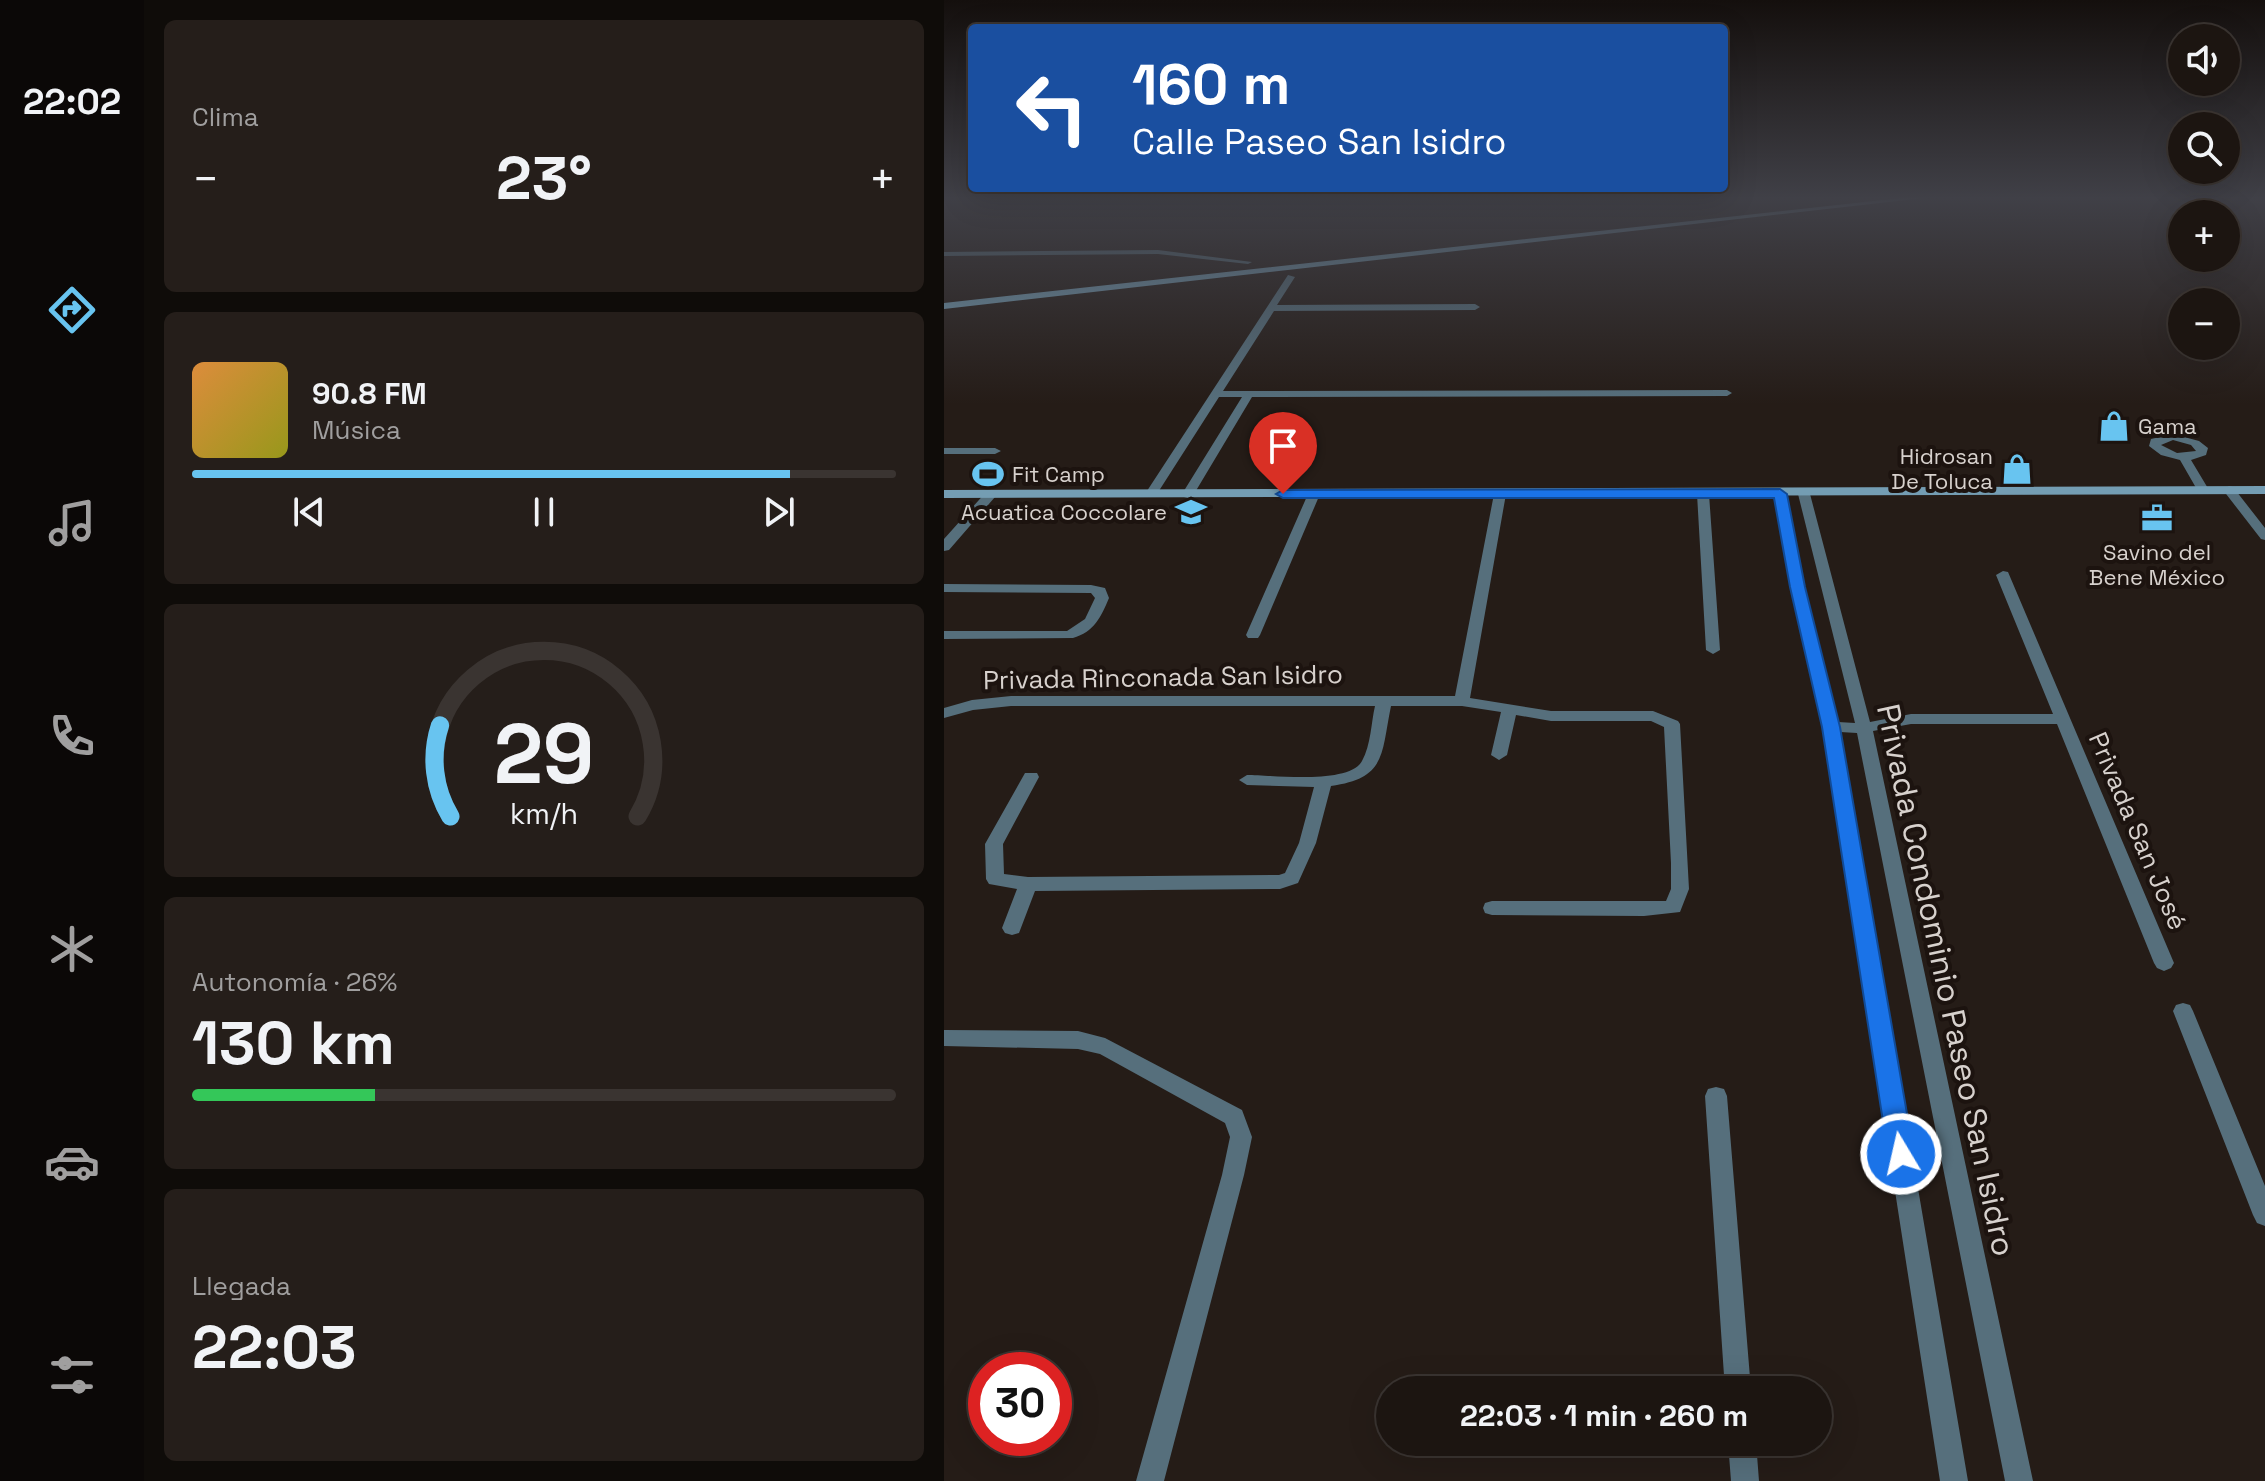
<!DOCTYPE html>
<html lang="es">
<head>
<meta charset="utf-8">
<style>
  :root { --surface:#1c1511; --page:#251e1a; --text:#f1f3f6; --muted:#a09f9f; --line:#3a3431; --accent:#68c4f0 }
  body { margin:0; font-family:"Space Grotesk",sans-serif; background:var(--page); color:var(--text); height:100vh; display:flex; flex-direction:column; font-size:30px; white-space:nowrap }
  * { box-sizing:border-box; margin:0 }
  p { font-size:26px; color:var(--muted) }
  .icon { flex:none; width:44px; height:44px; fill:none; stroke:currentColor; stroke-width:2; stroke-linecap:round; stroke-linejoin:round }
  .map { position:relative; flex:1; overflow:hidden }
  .sheet { display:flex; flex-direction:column; gap:20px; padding:20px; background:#0f0c09; width:800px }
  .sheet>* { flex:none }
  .guide { position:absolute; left:24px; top:24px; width:760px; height:168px; border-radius:8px; box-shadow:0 8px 32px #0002,0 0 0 2px var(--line); background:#1a4fa0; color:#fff; overflow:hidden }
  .buttons { position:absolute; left:1224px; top:24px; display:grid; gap:16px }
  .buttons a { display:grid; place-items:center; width:72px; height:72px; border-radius:50%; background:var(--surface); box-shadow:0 8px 32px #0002,0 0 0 2px var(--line); font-size:40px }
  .speed { position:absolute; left:24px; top:1352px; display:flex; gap:16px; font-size:40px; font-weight:700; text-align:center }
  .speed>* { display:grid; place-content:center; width:104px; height:104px; border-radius:50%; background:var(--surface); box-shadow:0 8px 32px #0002,0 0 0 2px var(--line); line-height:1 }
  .speed .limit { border:12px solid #d22; background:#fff; color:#111 }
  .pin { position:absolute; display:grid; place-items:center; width:68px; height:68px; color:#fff; margin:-82px -34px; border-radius:50% 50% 50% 0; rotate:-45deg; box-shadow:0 0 8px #0007 }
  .pin .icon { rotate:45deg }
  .me { position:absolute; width:88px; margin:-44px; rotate:351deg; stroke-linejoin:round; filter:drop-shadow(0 0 6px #0008) }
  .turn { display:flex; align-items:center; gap:28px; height:168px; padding:0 32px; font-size:36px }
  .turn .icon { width:104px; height:104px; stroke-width:2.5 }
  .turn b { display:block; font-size:56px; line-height:68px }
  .big { font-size:60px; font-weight:800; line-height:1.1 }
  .sheet .widget { flex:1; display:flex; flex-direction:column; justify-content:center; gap:12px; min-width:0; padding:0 28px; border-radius:12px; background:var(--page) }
  .sheet .dial { align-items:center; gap:0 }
  .dial svg { height:208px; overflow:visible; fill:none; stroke:var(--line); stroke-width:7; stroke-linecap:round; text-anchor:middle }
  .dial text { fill:var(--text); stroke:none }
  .song { display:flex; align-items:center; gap:24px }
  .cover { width:96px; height:96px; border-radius:12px; background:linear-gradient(135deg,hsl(30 70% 55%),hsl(60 70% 35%)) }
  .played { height:8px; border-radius:4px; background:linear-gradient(90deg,var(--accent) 85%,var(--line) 85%) }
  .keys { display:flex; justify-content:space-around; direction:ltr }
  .heat { display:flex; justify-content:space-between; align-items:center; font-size:44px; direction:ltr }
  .charge { height:12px; border-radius:6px; background:linear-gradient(90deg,#34c759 26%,var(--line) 0) }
  .trip { position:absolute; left:432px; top:1376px; width:456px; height:80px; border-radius:40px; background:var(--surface); box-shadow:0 8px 32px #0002,0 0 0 2px var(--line); font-weight:800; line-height:80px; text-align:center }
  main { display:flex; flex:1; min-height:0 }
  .dock { display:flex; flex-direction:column; width:144px; justify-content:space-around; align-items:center; background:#0b0807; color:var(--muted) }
  .dock .icon { width:56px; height:56px }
  .dock .selected { color:var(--accent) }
  .dock b { font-size:36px; color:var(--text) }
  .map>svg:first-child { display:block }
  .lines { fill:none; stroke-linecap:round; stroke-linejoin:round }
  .lane { fill:#566f7c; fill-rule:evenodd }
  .street { fill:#566f7c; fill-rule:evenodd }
  .secondary { fill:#749db3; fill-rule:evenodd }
  .route { fill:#1a73e8; stroke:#114b97; stroke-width:2 }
  .labels { text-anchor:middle; stroke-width:8; stroke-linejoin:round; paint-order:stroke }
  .far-poi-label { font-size:22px; fill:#d7d1cd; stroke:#1c130f; text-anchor:start }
  .street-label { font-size:26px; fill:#d7d1cd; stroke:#1c130f }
  .near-street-label { font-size:32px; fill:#d7d1cd; stroke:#1c130f }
</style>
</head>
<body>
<main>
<nav class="dock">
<b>22:02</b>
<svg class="icon selected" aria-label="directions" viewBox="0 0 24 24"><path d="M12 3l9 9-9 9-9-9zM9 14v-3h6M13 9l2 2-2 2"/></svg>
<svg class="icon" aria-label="music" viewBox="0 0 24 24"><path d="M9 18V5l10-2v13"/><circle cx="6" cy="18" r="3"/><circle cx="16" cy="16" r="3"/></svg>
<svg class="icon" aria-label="phone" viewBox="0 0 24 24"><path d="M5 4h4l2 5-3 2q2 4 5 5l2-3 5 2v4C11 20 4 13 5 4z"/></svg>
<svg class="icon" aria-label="climate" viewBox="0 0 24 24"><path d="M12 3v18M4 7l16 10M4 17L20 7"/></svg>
<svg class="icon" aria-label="car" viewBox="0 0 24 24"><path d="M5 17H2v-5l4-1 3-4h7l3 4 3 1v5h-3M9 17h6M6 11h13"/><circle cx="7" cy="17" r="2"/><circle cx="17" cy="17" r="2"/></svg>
<svg class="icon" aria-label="filters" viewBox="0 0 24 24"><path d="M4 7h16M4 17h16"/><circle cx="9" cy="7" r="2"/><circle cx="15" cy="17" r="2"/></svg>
</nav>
<section class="sheet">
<div class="widget"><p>Clima</p>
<div class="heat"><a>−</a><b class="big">23°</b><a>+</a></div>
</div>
<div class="widget">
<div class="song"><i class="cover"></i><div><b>90.8 FM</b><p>Música</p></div></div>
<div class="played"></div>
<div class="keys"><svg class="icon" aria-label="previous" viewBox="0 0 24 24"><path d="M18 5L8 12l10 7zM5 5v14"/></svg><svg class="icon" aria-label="pause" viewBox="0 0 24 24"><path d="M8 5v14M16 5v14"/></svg><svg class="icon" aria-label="next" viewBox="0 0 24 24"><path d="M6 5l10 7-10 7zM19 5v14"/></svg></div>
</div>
<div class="widget dial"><svg viewBox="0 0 100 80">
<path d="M14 69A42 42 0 1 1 86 69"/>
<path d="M14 69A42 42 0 0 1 10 34" stroke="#68c4f0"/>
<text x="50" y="56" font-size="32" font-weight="700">29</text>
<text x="50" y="72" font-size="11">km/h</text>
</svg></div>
<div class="widget"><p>Autonomía · 26%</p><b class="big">130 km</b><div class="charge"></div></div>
<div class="widget"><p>Llegada</p><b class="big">22:03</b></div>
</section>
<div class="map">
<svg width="1321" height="1481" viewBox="0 0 1321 1481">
  <rect width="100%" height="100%" fill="#251c17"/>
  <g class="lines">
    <path class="lane" d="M1229,434l26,7 9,7 -2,7 -15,5 18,30 -2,3h-8l-19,-33 -19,-5 -12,-9 2,-7zM1229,440l18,5 5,6 -19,2 -16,-8z
      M0,448h51l6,3 -6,3h-51z
      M47,490l6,4 -2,3 -46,53 -5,1v-12l43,-48z
      M370,490l6,4 -60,141 -2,3h-10l-2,-3 62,-141z
      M0,584l147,1 14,3 4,10c-8,19 -15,34 -36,40l-129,1v-8h123l18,-12 10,-21 -4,-5 -147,-1z"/>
    <path class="street" d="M214,250l94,12 -4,2 -90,-10 -214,2v-4z
      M344,275l7,2 -18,28 198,-1 5,3 -5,3 -201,1 -51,80 504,-1 5,3 -5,3 -475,1 -58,97 -6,4 -4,-1 -2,-3 60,-97h-23l-64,100h-8l-2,-3z
      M1285,486l4,1 32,41v12l-4,-1 -38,-49z
      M556,490l6,4 -36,204 81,13h102l25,10 2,3 9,165 -9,23 -36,4 -152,-1 -7,-2 -2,-5 2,-5 7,-2h174l5,-12v-26l-7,-136 -13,-6h-100l-35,-6 -9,40 -8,5 -8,-5 10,-43 -39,-6h-71c-10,48 -4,72 -60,80l-15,57 -18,40 -18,6 -245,2 -16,42 -7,2 -7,-2 -3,-5 15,-39 -28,-5 -3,-5 -1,-35 40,-71h12l2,4 -36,67 1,30 24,3 251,-2 6,-2 14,-30 15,-56 -67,-2 -8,-5 8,-5c25,0 102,10 115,-14 9,-16 9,-38 13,-55h-364l-38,4 -29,8v-10l28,-8 39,-4h444l39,-202z
      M759,490l6,4 11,156 -7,4 -7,-4 -9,-156z
      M836,490l6,4 19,93 33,135 17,1 -57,-229 2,-3 4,-1 6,4 60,228 41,-8h142l-57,-139 7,-4 5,1 166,391 -3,5 -7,3 -7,-3 -3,-5 -97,-239h-146l-38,7 160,750h-28l-148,-748 -17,-1 128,749h-28l-117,-754 -32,-140 -17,-93z
      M1239,1003l7,2 3,6 72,175v40l-8,-3 -4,-8 -80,-204 3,-6z
      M0,1030l134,1 27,7 137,72 10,27 -8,38 -80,306h-28l86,-306 8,-38 -5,-14 -125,-69 -22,-5 -134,-3z
      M772,1087l8,2 3,7 24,294h-26l-20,-294 3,-7z
      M784,1442h28l3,39h-28z"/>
    <path class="secondary" d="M965,197h24l-989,112v-6z
      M1321,486v8l-1321,4v-8z"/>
  </g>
  <linearGradient id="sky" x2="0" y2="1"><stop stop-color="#140f0d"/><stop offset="0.49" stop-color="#404047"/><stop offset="1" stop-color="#404047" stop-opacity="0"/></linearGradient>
  <rect width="1321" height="404" fill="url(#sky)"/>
  <path class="route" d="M836,489l7,5 18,93 35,140 74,427 -4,9 -9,3 -9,-3 -4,-9 -66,-427 -32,-140 -16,-89h-491l-7,-4 7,-4z"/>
  <defs>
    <symbol id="shop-bare" viewBox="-9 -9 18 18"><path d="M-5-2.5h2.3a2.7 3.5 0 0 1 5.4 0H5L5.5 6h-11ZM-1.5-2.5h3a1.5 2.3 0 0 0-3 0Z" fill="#68c4f0" stroke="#1c130f" stroke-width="2.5" paint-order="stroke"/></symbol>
    <symbol id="stadium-bare" viewBox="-9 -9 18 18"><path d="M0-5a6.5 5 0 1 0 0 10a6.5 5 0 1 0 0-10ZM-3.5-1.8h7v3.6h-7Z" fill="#68c4f0" stroke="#1c130f" stroke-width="2.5" paint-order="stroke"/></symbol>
    <symbol id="school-bare" viewBox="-9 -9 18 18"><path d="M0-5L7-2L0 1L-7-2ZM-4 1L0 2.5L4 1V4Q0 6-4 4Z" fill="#68c4f0" stroke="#1c130f" stroke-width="2.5" paint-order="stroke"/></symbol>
    <symbol id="office-bare" viewBox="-9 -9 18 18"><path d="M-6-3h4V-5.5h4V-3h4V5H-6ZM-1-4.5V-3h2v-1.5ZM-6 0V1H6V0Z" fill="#68c4f0" stroke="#1c130f" stroke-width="2.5" paint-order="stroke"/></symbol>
  </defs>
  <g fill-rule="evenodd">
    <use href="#shop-bare" x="1148" y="404" width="44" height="44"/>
    <use href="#shop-bare" x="1051" y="447" width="44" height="44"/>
    <use href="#stadium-bare" x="22" y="452" width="44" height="44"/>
    <use href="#school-bare" x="225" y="490" width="44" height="44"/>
    <use href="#office-bare" x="1191" y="496" width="44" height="44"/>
  </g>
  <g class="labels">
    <g class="far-poi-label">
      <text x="1194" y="434">Gama</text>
      <text x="1049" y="464" text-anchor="end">Hidrosan<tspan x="1049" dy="25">De Toluca</tspan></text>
      <text x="68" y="482">Fit Camp</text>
      <text x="223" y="520" text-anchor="end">Acuatica Coccolare</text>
      <text x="1213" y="560" text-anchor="middle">Savino del<tspan x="1213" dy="25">Bene México</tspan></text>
    </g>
    <g class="street-label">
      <text transform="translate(219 677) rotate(-1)" y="9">Privada Rinconada San Isidro</text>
      <text transform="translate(1194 831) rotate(67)" y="9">Privada San José</text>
    </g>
    <g class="near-street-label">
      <text transform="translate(1002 980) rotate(78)" y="11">Privada Condominio Paseo San Isidro</text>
    </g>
  </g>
</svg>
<div class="buttons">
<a><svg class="icon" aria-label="sound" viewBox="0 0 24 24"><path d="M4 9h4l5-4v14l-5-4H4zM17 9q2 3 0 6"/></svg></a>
<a><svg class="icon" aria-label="search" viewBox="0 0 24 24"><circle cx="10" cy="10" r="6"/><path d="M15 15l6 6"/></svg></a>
<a>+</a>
<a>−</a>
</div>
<div class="speed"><div class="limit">30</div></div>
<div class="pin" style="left:339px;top:494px;background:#d93025"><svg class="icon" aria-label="arrive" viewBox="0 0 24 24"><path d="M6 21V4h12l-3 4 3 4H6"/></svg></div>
<svg class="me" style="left:957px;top:1154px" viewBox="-20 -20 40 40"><circle r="17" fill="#1a73e8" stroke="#fff" stroke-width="3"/><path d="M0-11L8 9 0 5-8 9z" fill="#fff"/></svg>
<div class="trip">22:03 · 1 min · 260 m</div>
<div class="guide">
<div class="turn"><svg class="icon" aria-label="left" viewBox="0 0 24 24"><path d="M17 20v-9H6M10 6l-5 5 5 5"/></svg><div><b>160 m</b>Calle Paseo San Isidro</div></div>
</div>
</div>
</main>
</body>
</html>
